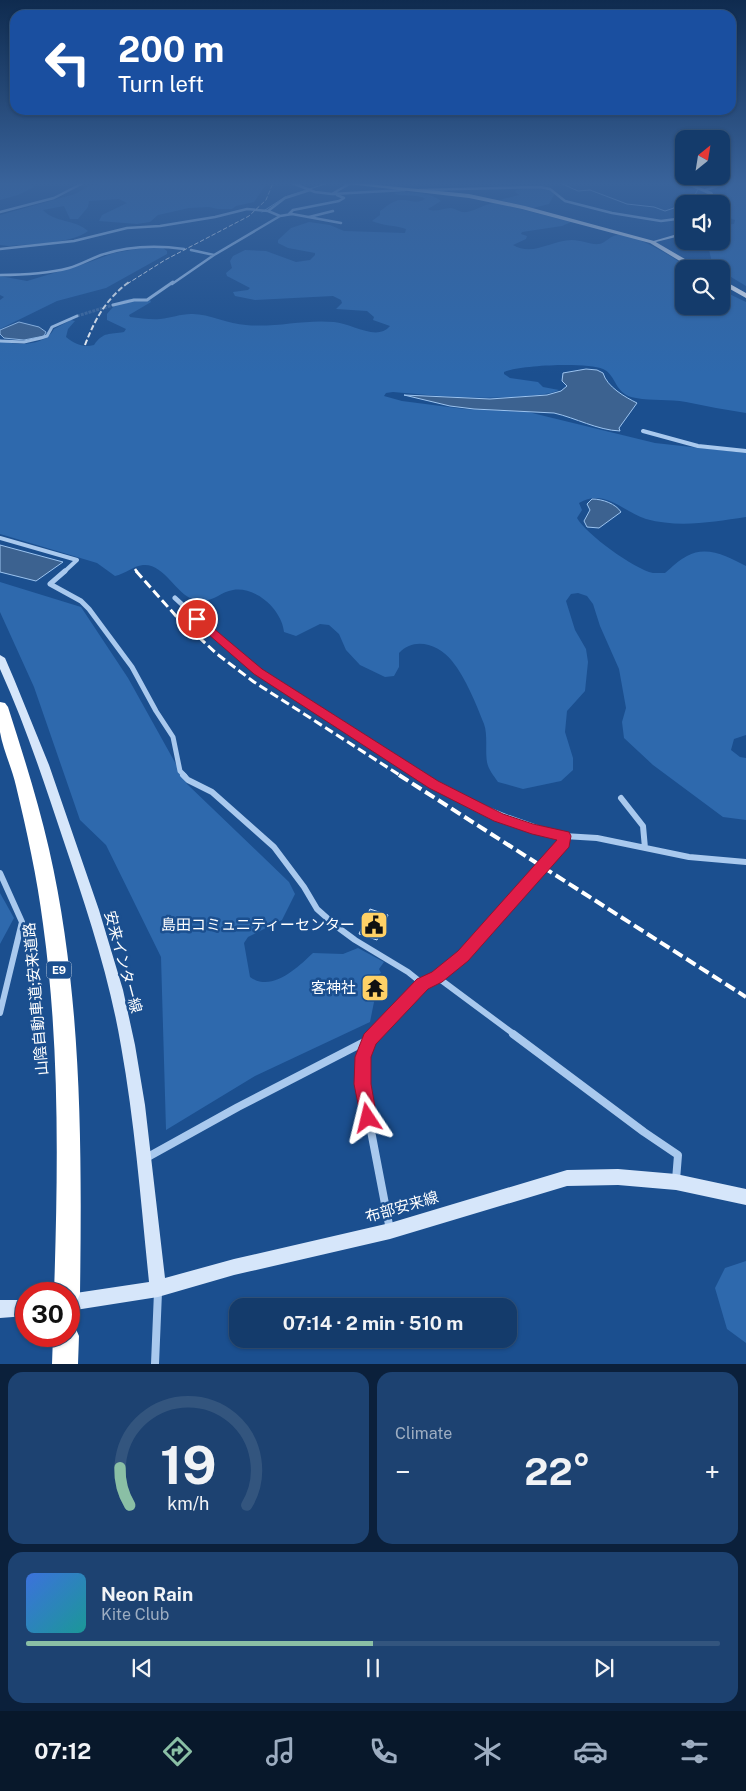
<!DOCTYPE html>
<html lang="en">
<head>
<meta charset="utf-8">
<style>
  :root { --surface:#143b6b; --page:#1d4271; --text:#f1f3f6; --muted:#9dadc1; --line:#33557e; --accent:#8abfa5 }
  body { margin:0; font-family:"Public Sans","Noto Sans JP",sans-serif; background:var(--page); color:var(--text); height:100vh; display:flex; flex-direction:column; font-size:19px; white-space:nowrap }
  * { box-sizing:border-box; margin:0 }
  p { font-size:16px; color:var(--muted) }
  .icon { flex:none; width:28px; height:28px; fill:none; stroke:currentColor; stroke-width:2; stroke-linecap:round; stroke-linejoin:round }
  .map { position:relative; height:1364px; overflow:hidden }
  .sheet { display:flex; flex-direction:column; gap:8px; padding:8px; background:#0b203b; flex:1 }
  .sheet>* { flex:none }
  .banner { position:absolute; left:10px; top:10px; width:726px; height:105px; border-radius:15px; box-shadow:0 1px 4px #0004,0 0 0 1px var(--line); background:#1a4fa0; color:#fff; overflow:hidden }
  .needle { width:32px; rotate:30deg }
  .tools { position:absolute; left:675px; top:130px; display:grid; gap:10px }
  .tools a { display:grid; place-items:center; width:55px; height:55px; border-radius:10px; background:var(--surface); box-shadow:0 1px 4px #0004,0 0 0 1px var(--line); font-size:25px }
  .speed { position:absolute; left:15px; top:1282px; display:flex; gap:10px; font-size:25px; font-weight:700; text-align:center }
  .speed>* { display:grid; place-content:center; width:65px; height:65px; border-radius:50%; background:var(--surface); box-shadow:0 1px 4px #0004,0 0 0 1px var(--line); line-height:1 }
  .speed .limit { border:8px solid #d22; background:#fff; color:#111 }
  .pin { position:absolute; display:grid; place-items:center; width:42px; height:42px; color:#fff; margin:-21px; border:2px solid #fff; border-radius:50%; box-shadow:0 1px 5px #0007 }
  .me { position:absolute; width:55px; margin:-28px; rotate:350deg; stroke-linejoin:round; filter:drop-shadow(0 0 4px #0008) }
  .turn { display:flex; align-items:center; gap:18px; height:105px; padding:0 25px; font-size:22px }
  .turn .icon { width:65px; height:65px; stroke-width:2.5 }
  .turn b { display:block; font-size:35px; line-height:42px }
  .big { font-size:38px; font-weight:700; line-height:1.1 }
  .sheet .widget { flex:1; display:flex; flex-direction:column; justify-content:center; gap:8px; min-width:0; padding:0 18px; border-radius:15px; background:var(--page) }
  .sheet .dial { align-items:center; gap:0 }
  .dial svg { height:130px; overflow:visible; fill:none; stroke:var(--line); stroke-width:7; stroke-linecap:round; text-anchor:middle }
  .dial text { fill:var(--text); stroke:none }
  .song { display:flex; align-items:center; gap:15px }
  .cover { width:60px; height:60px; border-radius:8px; background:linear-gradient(135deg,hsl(220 70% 55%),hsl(180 70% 35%)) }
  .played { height:5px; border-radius:2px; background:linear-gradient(90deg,var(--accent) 50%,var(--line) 50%) }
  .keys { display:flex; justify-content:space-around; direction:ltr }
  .heat { display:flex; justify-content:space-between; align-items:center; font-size:28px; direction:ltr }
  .sheet .tiles { flex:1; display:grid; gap:8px; grid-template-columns:1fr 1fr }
  .widget:last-child { grid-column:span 2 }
  .trip { position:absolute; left:229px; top:1298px; width:288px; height:50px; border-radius:15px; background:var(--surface); box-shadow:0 1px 4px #0004,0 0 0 1px var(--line); font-weight:700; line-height:50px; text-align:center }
  .menu { display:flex; height:80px; justify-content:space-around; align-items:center; background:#08182b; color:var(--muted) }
  .menu .icon { width:35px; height:35px }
  .menu .on { color:var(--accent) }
  .menu b { font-size:22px; color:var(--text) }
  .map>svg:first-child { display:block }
  .green { fill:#2e69ad }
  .water { fill:#3c6290; stroke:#9cc4f0 }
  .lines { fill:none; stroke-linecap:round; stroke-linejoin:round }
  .stream { stroke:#9cc4f0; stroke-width:1 }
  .building { fill:#4478b7; stroke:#cfe3fa }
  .minor-tunnel { stroke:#3d69a0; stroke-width:3; stroke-dasharray:3 1; stroke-linecap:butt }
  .minor-far5 { stroke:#a9c9ee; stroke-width:2.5 }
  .minor-far4 { stroke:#a9c9ee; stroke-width:3 }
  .minor-far3 { stroke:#a9c9ee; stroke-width:4 }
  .minor-far2 { stroke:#a9c9ee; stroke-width:5 }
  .minor-far1 { stroke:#a9c9ee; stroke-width:6 }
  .minor { stroke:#a9c9ee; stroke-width:8 }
  .secondary { fill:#d6e6fa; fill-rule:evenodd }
  .trunk { fill:#f8faff; fill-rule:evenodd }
  .motorway { fill:#fff; fill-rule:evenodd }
  .rail-far4 { stroke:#fff; stroke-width:1; stroke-dasharray:4.5 2; stroke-linecap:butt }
  .rail-far3 { stroke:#fff; stroke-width:2; stroke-dasharray:5.5 2.5; stroke-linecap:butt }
  .rail-far2 { stroke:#fff; stroke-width:2.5; stroke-dasharray:7 3; stroke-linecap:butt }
  .rail-far1 { stroke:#fff; stroke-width:3; stroke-dasharray:9 4; stroke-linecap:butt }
  .rail { stroke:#fff; stroke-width:4; stroke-dasharray:11 4.5; stroke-linecap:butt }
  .route { fill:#e11d48; stroke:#92132f }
  .labels { text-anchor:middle; stroke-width:5; stroke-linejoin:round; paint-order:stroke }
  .shield { fill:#1b4f8f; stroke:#bbcadd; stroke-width:1 }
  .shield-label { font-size:11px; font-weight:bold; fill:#fff }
  .near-poi-label { font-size:15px; fill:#fff; stroke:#1b4f8f; text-anchor:end }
  .near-street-label { font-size:15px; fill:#fff; stroke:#1b4f8f }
</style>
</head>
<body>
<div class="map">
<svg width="746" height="1364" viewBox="0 0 746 1364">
  <rect width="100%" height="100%" fill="#1b4f8f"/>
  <path class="green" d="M0,183h34l-4,1 4,3 -16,8 -18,5z
    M105,183h151l9,3 -11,16 -18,4 -4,3h-14l-9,-2 -20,1 -31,7 -8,7 -13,2 -38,-3 3,-6 25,-12 -8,-4 -30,2 -1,6 -10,12h-8l-6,-13 -21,4c12,13 32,9 45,21 -16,13 -59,13 -80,15l-8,-1v-30l75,-21 14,-8z
    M736,183h10v103l-25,-15v-2l-8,-3 -4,-16 2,-6 12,-2 -2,-17 13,-1 1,-4 -11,-4 -3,-7 6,-7 -1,-17z
    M536,187l14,3 5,3 -6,11 -16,4 -34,-8 20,-5 -4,-3 1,-2z
    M401,192c14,1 29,0 40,9l-13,8c7,4 15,-1 23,-1 6,1 9,5 16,4 11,-2 18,-9 30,-9l74,19 -9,4 -40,6 -1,2 6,2 -1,3 -13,6c20,12 38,-5 59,-5 9,0 19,5 27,4 7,-1 12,-10 21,-9 21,2 52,21 69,34h-5v37h37v-16l25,12v111c-20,-3 -40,-7 -60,-11 -17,-3 -34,-1 -50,-4 -22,-3 -19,-23 -33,-29 -16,-7 -83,-4 -99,3v2l6,4 28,4 5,5 16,3c-11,5 -23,5 -34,6 -45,4 -88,0 -132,-4l-7,1 -2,3 18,5 62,8 64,3 127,31 91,10v64c-33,5 -67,11 -100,2 -24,-8 -42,-31 -67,-16l3,7 -5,8c9,16 57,51 76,55 4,0 8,0 12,0 7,-6 14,-13 22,-17 20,-11 41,1 59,10v169l-12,4 -3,11 9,7 6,1v62l-23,-3 -70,-52 -29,-27 -2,-16 4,-14 -7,-39 -19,-43 -7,-22 -6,-8 -9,-3 -7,1 -5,7 9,29 11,19 2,13 -3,29 -18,20 -2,21 8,26v12l-12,11 -38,8 -25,-7c-4,-6 -10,-13 -11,-20 -2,-12 1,-27 -3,-38 -8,-20 -18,-46 -32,-63 -13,-16 -37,-25 -53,-8v14l-5,9 -9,1 -25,-12 -14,-15 -7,-16 -10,-9 -9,-1 -24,12 -12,-4c-2,-22 -28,-46 -51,-42 -14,2 -21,15 -40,9 -17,-5 -29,-36 -50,-34 -10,1 -18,9 -28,11l-18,-13 -97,-29v-195c15,9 47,6 54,-10l17,-9 4,1 -7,8 -2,8c9,7 17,11 28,8 10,-14 15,-10 30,-13l2,-3 -19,-9v-6c13,-17 23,-17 43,-14l1,2 -22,13 1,2c10,1 21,3 30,2 11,-1 20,-5 31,-5 15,-1 38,10 55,11 30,3 58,-6 88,-3 17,1 43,20 56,4l-17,-6 1,-3 -7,-6 -31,-2 6,-6 -1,-3 -8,-4 -78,4 -20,-4 -2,-4 15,-2 2,-2 -23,-12 -1,-3 6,-5 -2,-7 3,-5 12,-6 21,1 30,11 14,-2 5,-5v-2l-27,-5 -10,-5v-3l13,-12 18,-6 21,3 14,6 61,2 1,-4c-11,-4 -23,-3 -34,-8l8,-6v-4c6,-4 13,-11 21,-11 9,-1 15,5 24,-1 -7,-6 -23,-1 -31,-6z
    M148,247l15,1 4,3v3l-61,34 -49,13 -57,28v-29l4,-3 -4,-2v-19l27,5 57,-17 30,-11z
    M0,582l81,25 47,71 59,106 102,98 6,12 -13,26 -34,17 -4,6 6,34c22,16 48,-10 63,-24l30,1 15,-6 26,14 -5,7 2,4 -16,9 -3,9 13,6 -5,25 -115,54 -89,54 -5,-173 -55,-112 -26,-25 -46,-133 -34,-75z
    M0,893l14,25 -14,26z
    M746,1261v82l-19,-14 -12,-41 10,-20z"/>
  <path class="water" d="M19,322l20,5 7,5 -2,4 -20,4 -20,-2 -4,-4v-4z
    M586,369l11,1 6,3c4,14 22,24 34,30l-18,25 1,3c-23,-1 -44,-13 -66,-18l-80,-4 -24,-3 -46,-11 86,4 57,-4 14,-4 6,-5 -5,-5 1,-8z
    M592,499c11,0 24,5 29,13l-22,16 -12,-1 -3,-6 6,-11 -3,-6z
    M0,545l63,17 -27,19 -36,-9z"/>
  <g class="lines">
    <path class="stream" d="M560,183l18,8 12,-1 37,14 27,3 11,4 9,-3 5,-8 13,1 6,-12 -8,-4
      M262,212l23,-15 43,-14"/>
  </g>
  <path class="building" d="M370,909l18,6 -11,25 -18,-6z"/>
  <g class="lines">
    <path class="minor-tunnel" d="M77,316l36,-11"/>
    <path class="minor-far5" d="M292,183l23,9 17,2 73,-4
      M419,190l121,-3 10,2 15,12 47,12 49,8 23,-3
      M706,190l20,-7
      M332,194l17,-10
      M268,211l17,-13 25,-8
      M0,212l54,-14 29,-15
      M289,214l4,-4 46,-9 5,-3 -7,-3
      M280,216l12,-2 49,9
      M309,217l24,-6
      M0,249l74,-8 53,-13 33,-2 55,-9 32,-8 21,2 12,5 -66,39 -42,29
      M191,250l23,5
      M0,275c23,0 46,-1 69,-7 11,-3 21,-9 32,-13 27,-9 55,-10 83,-6"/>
    <path class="minor-far4" d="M113,305l21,-5h13l26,-18
      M0,341l24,1 17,-4 6,-2 5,-9 25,-11"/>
    <path class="minor-far3" d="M643,431l55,15 48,5
      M0,538l77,22 -13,12"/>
    <path class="minor-far2" d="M65,571l-15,13 31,17 8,8 43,58 24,44 17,26 7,34 5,5
      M175,598l50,46 42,33 153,99"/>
    <path class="minor-far1" d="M183,775l5,5 24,12 62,55 30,40 13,22 19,17 19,14 53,32 15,12
      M418,775c47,27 94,47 146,61
      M621,798l22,28 2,22
      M0,873l22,49 -22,91
      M437,977l78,58
      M373,1035l50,-51 14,-7 26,-21 101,-113v-7l33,2 92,19 57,5"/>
    <path class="minor" d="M513,1034l131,98 34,23 -2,25
      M370,1040l-7,17 -1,27 28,146
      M146,1158l92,-51 132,-68 5,-5
      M155,1364l3,-72"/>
    <path class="secondary" d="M683,183h5l24,9 4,7 -2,5h-4l2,-5 -4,-5z
      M684,232v3l-32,8 -2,-1z
      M0,655l5,3 9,21 35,86 50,145 24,80 12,55 10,60 20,173 69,-19 156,-36 177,-53 51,-1 58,5 70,15v16l-70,-15 -58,-5 -51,1 -177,53 -156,36 -76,22 -89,14v-17l80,-12c-8,-79 -14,-158 -28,-236 -12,-71 -35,-139 -58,-207 -19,-57 -38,-115 -63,-170z
      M0,1300h26v16l-26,2z"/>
    <path class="trunk" d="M340,183h17l112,11 56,12 129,35 48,28h-9l-43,-26 -128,-34 -53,-11z
      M721,279l25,14v5l-25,-14z"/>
    <path class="motorway" d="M0,702l5,1 3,4c15,47 30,94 41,142 33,145 33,297 31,445l-4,9 -7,3v-12h-15c4,-124 6,-248 -11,-370 -6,-47 -16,-92 -27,-138 -4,-18 -13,-36 -16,-54 0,-10 0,-21 0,-30z
      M69,1324l6,3 4,9 -1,28h-26l1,-28h16z"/>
    <path class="rail-far4" d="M127,284l38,-24 84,-44 17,-16 7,-17"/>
    <path class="rail-far3" d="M85,345c10,-26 21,-46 44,-63"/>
    <path class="rail-far2" d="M135,569l2,3"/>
    <path class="rail-far1" d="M136,571l40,45 41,38 37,28 147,94"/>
    <path class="rail" d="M399,775l347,222"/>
  </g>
  <linearGradient id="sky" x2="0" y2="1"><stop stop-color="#0f2b4f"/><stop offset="0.49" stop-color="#39639b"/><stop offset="1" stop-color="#39639b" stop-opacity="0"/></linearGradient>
  <rect width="746" height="374" fill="url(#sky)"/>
  <path class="route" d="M197,616l3,1 62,52 176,112 65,33 30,10 36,8 2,4 -2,11 -101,114 -26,21 -14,7 -52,55 -5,13v27l6,34 -3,6 -6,3 -6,-3 -8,-40 1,-27 9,-23 53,-55 15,-7 26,-21 99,-111 -25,-6 -38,-13 -65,-33 -175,-114 -61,-53 -2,-2 2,-2z"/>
  <defs>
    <symbol id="civic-square" viewBox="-11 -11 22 22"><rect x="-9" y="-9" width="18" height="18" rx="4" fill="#ffd166" stroke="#1b4f8f"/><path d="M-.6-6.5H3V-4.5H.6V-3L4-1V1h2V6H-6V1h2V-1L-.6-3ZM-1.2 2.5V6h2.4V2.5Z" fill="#111"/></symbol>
    <symbol id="temple-square" viewBox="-11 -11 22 22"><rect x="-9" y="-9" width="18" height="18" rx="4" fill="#ffd166" stroke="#1b4f8f"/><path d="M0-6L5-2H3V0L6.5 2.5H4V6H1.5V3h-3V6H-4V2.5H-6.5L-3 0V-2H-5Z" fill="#111"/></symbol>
  </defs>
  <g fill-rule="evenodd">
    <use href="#civic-square" x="358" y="909" width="32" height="32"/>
    <use href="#temple-square" x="359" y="972" width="32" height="32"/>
  </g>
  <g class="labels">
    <rect class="shield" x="46.5" y="961.5" width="25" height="17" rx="4"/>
    <g class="shield-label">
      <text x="59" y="974">E9</text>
    </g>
    <g class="near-poi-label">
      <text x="355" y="930">島田コミュニティーセンター</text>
      <text x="356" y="993">客神社</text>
    </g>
    <g class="near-street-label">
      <text transform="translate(123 962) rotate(75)" y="5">安来インター線</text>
      <text transform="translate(36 999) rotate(-95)" y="5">山陰自動車道;安来道路</text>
      <text transform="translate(402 1207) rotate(-16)" y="5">布部安来線</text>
    </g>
  </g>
</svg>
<div class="tools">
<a><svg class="needle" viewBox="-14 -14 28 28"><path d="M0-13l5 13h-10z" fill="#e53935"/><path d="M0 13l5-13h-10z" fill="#9dadc1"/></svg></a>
<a><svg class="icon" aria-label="sound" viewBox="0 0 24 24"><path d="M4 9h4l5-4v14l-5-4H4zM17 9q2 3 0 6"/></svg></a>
<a><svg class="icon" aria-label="search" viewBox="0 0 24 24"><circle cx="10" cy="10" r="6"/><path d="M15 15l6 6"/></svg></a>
</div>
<div class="speed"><div class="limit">30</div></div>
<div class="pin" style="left:197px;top:619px;background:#d93025"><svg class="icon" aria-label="arrive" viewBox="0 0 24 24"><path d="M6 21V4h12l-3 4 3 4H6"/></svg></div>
<svg class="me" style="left:368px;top:1118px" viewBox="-20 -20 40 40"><path d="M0-17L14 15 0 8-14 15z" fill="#e11d48" stroke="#fff" stroke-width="4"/></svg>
<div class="trip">07:14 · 2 min · 510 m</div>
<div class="banner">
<div class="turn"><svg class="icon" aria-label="left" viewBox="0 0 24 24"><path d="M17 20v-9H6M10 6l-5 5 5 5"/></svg><div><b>200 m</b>Turn left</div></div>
</div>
</div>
<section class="sheet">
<div class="tiles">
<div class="widget dial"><svg viewBox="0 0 100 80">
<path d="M14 69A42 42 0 1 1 86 69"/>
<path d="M14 69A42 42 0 0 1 8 46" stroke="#8abfa5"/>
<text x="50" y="56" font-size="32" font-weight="700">19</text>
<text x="50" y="72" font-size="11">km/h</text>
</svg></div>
<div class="widget"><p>Climate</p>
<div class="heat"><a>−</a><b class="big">22°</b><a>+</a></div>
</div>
<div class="widget">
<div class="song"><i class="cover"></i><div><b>Neon Rain</b><p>Kite Club</p></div></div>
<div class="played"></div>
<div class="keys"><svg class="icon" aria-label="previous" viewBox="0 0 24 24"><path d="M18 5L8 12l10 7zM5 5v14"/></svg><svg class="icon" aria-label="pause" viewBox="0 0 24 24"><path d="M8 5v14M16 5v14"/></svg><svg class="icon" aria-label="next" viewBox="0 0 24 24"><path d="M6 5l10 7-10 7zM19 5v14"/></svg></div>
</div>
</div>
</section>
<nav class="menu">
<b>07:12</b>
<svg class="icon on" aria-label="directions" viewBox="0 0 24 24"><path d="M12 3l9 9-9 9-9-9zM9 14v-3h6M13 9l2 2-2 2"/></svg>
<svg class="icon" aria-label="music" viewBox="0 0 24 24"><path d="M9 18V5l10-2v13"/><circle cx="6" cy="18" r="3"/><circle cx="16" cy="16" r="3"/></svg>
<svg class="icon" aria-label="phone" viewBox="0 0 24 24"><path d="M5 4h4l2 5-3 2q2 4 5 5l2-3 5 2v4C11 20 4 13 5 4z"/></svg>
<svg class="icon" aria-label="climate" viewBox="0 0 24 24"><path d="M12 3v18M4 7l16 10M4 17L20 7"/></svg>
<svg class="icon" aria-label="car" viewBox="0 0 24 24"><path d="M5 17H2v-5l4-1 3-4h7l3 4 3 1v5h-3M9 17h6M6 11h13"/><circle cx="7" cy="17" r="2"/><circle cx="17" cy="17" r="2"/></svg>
<svg class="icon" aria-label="filters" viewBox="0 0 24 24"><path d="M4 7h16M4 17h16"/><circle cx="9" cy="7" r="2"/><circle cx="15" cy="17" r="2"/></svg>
</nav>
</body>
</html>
